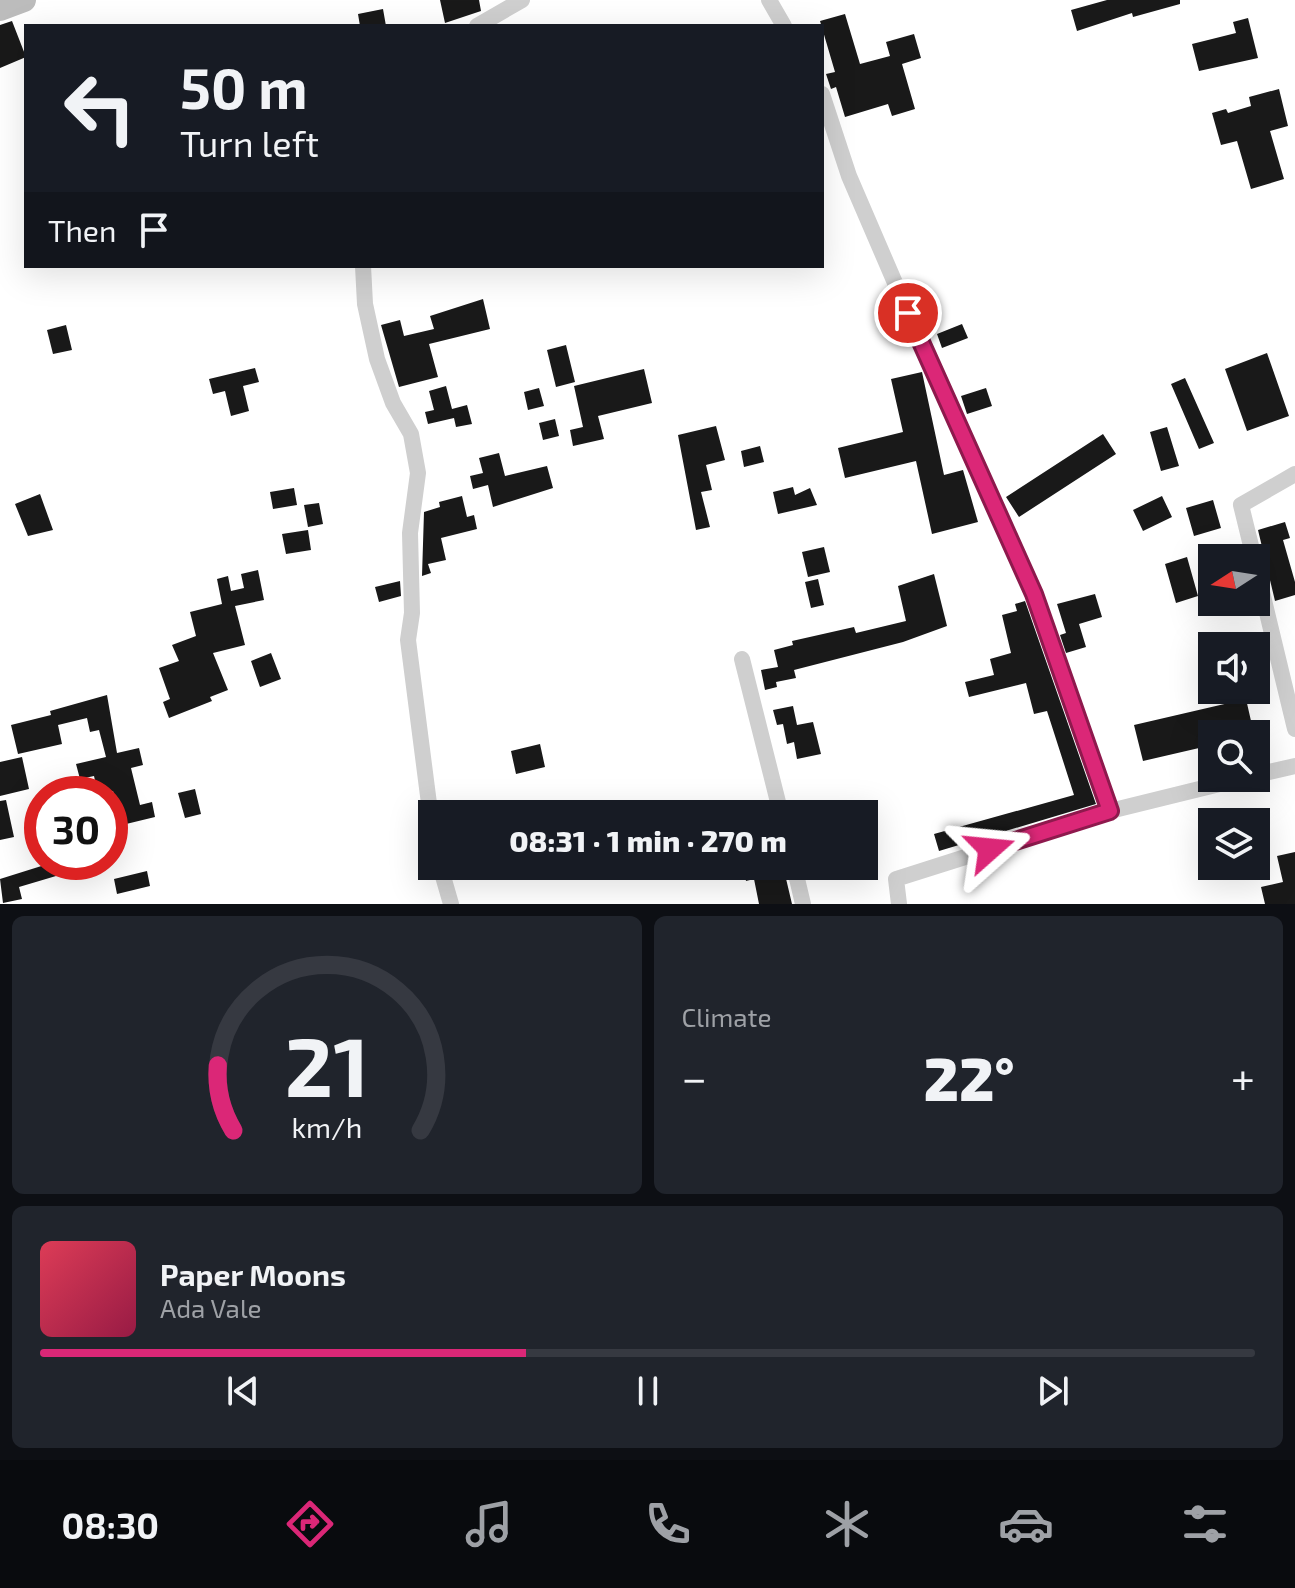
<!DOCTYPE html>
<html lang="en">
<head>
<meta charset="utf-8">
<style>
  :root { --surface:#171b24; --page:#20242c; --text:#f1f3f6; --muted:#9ea1a6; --line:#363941; --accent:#db2777 }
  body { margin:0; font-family:"Exo 2",sans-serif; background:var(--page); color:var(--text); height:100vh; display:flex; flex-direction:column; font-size:30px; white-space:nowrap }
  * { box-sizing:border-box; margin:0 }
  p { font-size:26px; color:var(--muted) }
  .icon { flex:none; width:44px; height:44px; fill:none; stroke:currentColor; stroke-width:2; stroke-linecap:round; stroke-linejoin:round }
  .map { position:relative; height:904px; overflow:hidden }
  .panel { display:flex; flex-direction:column; gap:12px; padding:12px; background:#0d0f14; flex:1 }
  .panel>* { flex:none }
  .hud { position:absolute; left:24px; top:24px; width:800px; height:244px; border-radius:0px; box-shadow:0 8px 32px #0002; background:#171b24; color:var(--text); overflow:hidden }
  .needle { width:52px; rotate:258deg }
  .buttons { position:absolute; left:1198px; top:544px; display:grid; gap:16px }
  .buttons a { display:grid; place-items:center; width:72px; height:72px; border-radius:0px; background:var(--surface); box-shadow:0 8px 32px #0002; font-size:40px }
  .speed { position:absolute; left:24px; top:776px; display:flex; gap:16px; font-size:40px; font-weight:700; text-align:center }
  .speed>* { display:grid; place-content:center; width:104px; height:104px; border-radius:50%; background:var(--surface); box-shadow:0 8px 32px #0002; line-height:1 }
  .speed .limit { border:12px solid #d22; background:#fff; color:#111 }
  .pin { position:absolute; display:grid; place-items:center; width:68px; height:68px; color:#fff; margin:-34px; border:4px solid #fff; border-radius:50%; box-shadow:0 2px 8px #0007 }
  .me { position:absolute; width:88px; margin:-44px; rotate:72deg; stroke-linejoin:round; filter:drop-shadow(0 0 6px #0008) }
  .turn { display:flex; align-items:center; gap:28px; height:168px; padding:0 24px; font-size:36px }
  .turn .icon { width:104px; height:104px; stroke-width:2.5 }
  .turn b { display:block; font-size:56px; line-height:68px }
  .then { display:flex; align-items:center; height:76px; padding:0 24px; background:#0003; gap:16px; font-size:30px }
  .big { font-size:60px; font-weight:800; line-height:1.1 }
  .panel .card { flex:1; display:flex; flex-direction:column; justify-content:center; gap:12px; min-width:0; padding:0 28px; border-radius:12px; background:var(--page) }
  .panel .dial { align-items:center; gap:0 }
  .dial svg { height:208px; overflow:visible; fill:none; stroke:var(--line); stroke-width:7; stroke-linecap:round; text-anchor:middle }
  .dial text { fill:var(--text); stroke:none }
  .song { display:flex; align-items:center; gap:24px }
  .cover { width:96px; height:96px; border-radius:12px; background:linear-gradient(135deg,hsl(350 70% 55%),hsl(340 70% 35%)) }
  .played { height:8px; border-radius:4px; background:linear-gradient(90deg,var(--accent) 40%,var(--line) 40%) }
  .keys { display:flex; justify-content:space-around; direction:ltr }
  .heat { display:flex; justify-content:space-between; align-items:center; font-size:44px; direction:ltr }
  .panel .tiles { flex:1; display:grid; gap:12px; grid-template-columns:1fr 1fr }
  .card:last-child { grid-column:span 2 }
  .trip { position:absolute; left:418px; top:800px; width:460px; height:80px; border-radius:0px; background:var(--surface); box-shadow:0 8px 32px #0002; font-weight:800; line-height:80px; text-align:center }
  .tab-bar { display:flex; height:128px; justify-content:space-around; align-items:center; background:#090b0e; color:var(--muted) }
  .tab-bar .icon { width:56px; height:56px }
  .tab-bar .on { color:var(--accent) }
  .tab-bar b { font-size:36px; color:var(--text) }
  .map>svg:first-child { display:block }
  .building { fill:#191919 }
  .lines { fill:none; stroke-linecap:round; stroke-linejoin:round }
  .minor { stroke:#cfcfcf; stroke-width:16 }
  .secondary { stroke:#bcbcbc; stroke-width:24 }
  .route-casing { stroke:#8e194d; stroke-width:20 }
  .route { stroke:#db2777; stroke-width:14 }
</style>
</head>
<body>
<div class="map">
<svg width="1295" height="904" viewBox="0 0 1295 904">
  <rect width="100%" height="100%" fill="#fff"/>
  <path class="building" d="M440,0h39l2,11 -36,12z
    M1107,0h73v4l-47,13 -1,-4 -55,18 -6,-21z
    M383,9l3,17h-26l-2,-12z
    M845,14l15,50 30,-8 -4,-14 28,-8 7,24 -19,6 13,45 -23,7 -4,-12 -43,13 -9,-30 -5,2 -5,-15 9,-2 -15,-51z
    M1248,18l10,40 -59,13 -7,-27 44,-11 -3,-11z
    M12,21l14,36 -26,11v-43z
    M1279,89l9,37 -18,5 14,48 -33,10 -14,-48 -16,4 -9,-32 14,-4 2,4 23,-7 -2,-9z
    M483,299l7,30 -61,15 9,33 -39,10 -18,-62 19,-5 4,16 30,-7 -4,-13z
    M962,324l6,14 -26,10 -5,-14z
    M66,325l6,25 -19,4 -6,-24z
    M566,345l9,37 -19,5 -9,-37z
    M1267,353l22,63 -42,15 -22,-62z
    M255,368l4,14 -16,4 6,25 -18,5 -6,-25 -12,3 -4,-15z
    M644,369l8,34 -54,13 6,23 -31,7 -3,-16 13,-3 -9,-41z
    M922,372l22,103 19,-5 15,52 -46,12 -16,-73 -71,17 -7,-30 65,-16 -12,-53z
    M1185,378l29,65 -15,6 -28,-65z
    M446,386l6,23 15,-4 5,19 -16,3 -2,-9 -26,6 -3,-12 9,-2 -5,-19z
    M539,388l5,18 -16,4 -4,-18z
    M986,388l6,18 -25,8 -6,-18z
    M555,419l4,17 -16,4 -4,-17z
    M716,426l9,34 -19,5 6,25 -11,2 9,35 -14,3 -18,-95z
    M1167,427l12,39 -18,5 -11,-39z
    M1103,434l13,20 -97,63 -13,-20z
    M760,446l4,16 -20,5 -3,-16z
    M499,453l6,23 42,-10 6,22 -60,19 -5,-22 -15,4 -3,-13 13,-3 -4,-15z
    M793,487l2,8 15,-7 7,17 -39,9 -5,-22z
    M294,488l3,17 -24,4 -3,-17z
    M40,494l13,36 -25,6 -13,-32z
    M462,496l5,21 7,-2 3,14 -36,9 5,22 -18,4 3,9 -9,3 2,-64 16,-5 -1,-5z
    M1162,496l10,21 -29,14 -10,-21z
    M1213,500l8,28 -27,8 -8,-28z
    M319,503l4,21 -15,3 -4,-22z
    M1285,522l5,16 -7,2 12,42v13l-20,6 -17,-71z
    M308,530l3,20 -25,4 -4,-20z
    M824,547l6,25 -22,5 -6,-25z
    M1187,557l11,39 -22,7 -11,-39z
    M258,570l6,30 -29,6 10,39 -32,8 15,37 -18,7 2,4 -43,17 -6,-16 7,-3 -11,-31 20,-7 -7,-16 24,-9 -6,-24 32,-8 -5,-25 11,-3 3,15 13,-3 -3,-14z
    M934,574l13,52 -44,16 -109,28 2,8 -20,4 1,5 -12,3 -4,-20 17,-3 -4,-17 19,-5 -1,-4 62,-14 2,6 50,-12 -8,-35z
    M818,579l6,26 -13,3 -6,-26z
    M400,581l1,15 -22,6 -4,-15z
    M1095,594l7,23 -23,7 7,23 -20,6 -6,-18 6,-2 -9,-29z
    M1025,601l71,203 -157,47 -5,-17 140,-39 -27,-84 -13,3 -8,-31 -57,14 -4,-15 29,-7 -4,-16 21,-6 -9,-38 15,-4 -2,-7z
    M271,653l10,26 -21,8 -9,-26z
    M107,695l10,58 22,-5 4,17 -12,3 9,37 12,-3 3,15 -33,8 -9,-34 -15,3 -4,-18 -14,3 -4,-15 30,-7 -7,-27 -9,2 -3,-14 -29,7 4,19 -44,10 -7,-29 40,-10 -1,-4z
    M1246,699l8,35h-42v11l-69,16 -9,-36z
    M793,706l4,19 16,-3 8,32 -24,5 -3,-17 -7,2 -4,-20 -6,1 -4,-15z
    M540,744l5,23 -29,7 -5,-23z
    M22,757l7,32 -29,7v-34z
    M195,789l6,25 -16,4 -7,-25z
    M6,800l8,37 -14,3v-39z
    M1295,852v52h-30l-4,-17 22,-5 -6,-26z
    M51,863l5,13 -37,11 3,12 -19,4 -3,-24z
    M743,866h40l9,38h-33l-5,-25 -8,2z
    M147,871l3,15 -33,8 -3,-15z"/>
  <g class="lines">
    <path class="minor" d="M769,0l15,26
      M477,26l45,-26
      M822,94l27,82 59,137 126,281 76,217
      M363,266l2,38 12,55 16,44 18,31 7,39 -8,60 2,80 -4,27 24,187
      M1254,558l-13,-53 54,-31
      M1256,567l39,162
      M742,659l39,155
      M1256,775l39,-9
      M440,866l11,38
      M794,866l9,38
      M899,904l-3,-25 214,-68 134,-33"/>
    <path class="secondary" d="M0,9l24,-9"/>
  </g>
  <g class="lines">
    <defs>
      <path id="route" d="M908,313l126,281 76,217 -120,38"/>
    </defs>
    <use href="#route" class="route-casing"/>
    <use href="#route" class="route"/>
  </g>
</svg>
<div class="buttons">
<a><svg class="needle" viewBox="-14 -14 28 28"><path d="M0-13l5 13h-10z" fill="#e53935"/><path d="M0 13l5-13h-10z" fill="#9ea1a6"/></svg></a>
<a><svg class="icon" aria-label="sound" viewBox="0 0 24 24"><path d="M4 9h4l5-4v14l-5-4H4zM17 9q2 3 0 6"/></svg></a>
<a><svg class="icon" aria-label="search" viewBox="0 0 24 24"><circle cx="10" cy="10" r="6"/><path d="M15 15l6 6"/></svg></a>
<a><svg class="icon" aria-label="layers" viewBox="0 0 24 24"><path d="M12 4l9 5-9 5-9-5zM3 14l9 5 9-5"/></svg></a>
</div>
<div class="speed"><div class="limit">30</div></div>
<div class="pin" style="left:908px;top:313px;background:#d93025"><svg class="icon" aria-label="arrive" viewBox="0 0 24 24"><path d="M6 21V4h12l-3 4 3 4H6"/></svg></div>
<svg class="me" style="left:990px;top:849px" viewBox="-20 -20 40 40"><path d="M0-17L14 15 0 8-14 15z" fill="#db2777" stroke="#fff" stroke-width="4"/></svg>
<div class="trip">08:31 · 1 min · 270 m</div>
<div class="hud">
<div class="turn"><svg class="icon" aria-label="left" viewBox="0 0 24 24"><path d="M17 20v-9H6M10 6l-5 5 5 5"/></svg><div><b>50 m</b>Turn left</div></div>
<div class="then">Then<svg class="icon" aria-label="arrive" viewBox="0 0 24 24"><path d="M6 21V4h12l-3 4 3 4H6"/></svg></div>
</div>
</div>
<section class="panel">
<div class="tiles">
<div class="card dial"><svg viewBox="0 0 100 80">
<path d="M14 69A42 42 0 1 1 86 69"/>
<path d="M14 69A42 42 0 0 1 8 44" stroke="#db2777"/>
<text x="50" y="56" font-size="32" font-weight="700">21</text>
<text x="50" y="72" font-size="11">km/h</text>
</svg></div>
<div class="card"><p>Climate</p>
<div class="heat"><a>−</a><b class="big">22°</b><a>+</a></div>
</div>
<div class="card">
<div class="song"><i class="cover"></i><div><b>Paper Moons</b><p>Ada Vale</p></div></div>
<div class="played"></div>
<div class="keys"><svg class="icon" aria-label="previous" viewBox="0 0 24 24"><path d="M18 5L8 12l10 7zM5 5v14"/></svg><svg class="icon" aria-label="pause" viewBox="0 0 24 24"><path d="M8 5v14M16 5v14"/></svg><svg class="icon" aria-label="next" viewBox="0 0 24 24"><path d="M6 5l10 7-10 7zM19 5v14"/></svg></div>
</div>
</div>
</section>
<nav class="tab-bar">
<b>08:30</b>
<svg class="icon on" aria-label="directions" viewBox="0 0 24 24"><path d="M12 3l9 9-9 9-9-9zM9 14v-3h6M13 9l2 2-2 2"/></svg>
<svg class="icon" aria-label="music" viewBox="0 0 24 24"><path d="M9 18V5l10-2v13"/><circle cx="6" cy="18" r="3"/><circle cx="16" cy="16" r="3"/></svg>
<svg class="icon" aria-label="phone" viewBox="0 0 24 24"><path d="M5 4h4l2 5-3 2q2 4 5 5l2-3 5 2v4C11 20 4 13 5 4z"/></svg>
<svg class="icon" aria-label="climate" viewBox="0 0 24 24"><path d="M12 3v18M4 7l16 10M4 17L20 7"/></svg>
<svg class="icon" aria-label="car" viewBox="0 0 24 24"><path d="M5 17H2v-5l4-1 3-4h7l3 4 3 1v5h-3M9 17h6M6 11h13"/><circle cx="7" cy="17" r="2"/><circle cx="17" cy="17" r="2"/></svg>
<svg class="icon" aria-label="filters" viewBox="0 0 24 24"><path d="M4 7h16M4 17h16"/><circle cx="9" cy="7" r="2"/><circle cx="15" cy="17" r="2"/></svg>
</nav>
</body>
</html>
